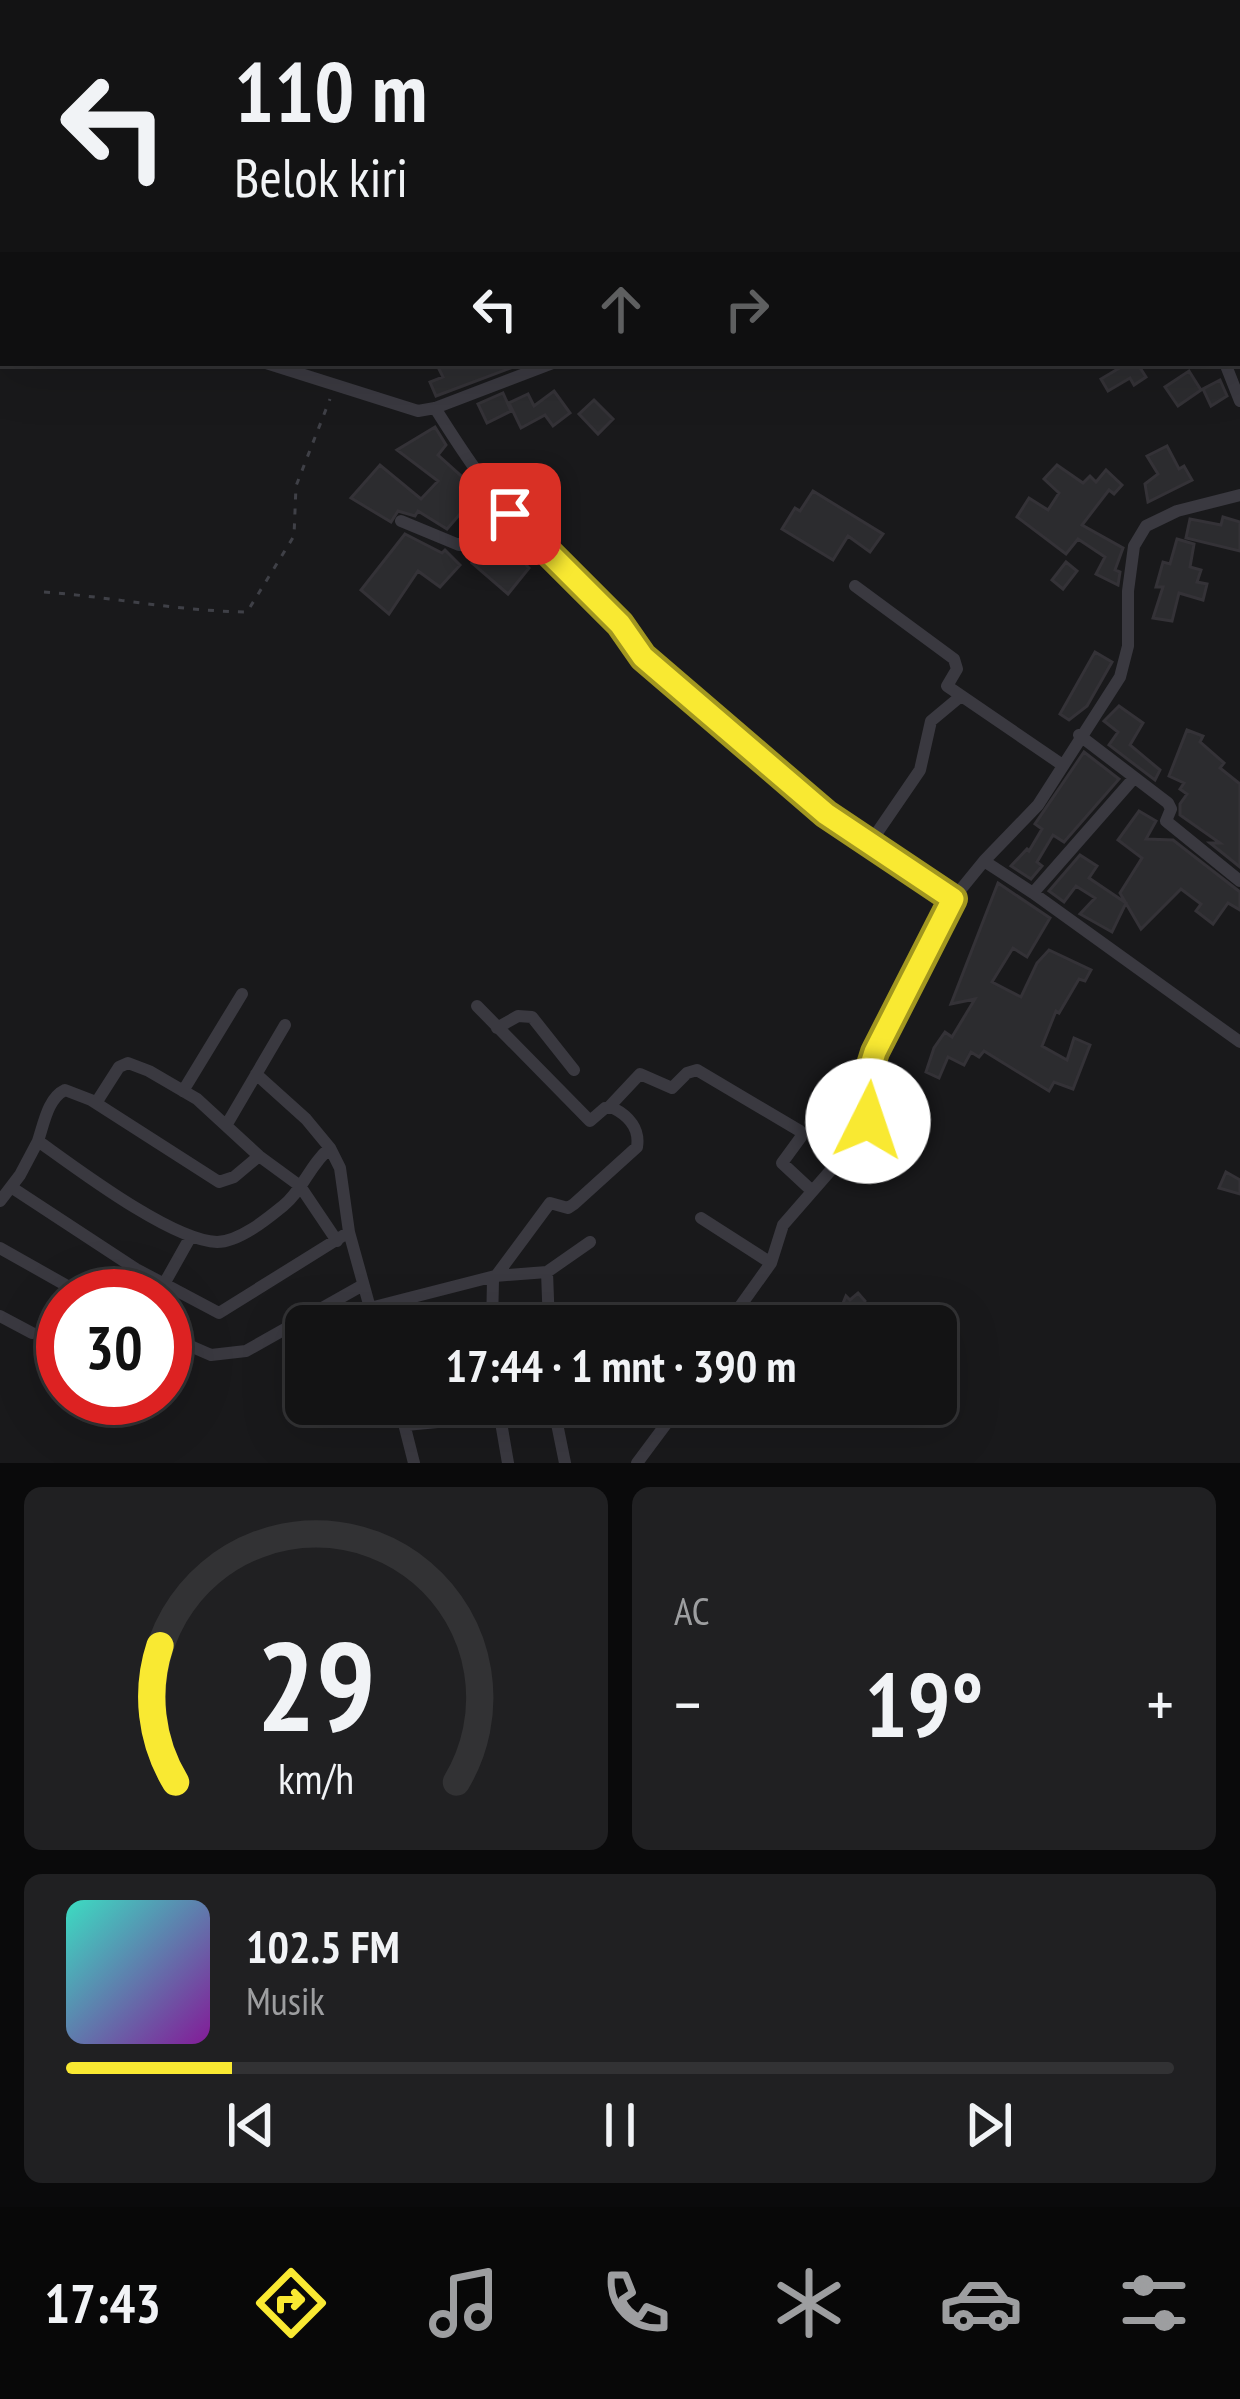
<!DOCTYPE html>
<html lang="id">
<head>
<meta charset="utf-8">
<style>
  :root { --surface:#131314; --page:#202022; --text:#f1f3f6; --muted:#9d9ea0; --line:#323234; --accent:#f9e932 }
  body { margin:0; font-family:"PT Sans Narrow",sans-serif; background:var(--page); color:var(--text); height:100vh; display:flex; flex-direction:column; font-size:45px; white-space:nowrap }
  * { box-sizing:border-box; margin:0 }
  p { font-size:39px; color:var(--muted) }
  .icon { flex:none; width:66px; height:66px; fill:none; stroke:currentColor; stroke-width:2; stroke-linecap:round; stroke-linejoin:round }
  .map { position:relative; height:1463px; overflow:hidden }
  .details { display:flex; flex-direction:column; gap:24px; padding:24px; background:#0a0a0b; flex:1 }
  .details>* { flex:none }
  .guide { position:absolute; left:0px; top:0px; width:1242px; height:366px; box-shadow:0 12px 48px #0002,0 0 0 3px var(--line); background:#131314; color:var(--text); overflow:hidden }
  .speed { position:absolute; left:36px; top:1269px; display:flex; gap:24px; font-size:60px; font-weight:700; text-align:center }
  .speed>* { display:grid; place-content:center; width:156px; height:156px; border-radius:50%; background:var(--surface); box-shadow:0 12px 48px #0002,0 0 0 3px var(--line); line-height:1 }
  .speed .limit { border:18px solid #d22; background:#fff; color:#111 }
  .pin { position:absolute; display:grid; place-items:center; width:102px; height:102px; color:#fff; margin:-51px; border-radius:24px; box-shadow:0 6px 18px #0006 }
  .me { position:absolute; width:132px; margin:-66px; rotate:4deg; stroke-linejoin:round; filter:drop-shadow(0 0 9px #0008) }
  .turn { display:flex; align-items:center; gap:42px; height:252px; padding:0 36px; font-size:54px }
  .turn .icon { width:156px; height:156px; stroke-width:2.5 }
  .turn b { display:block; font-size:84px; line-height:102px }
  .lanes { display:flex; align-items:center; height:114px; padding:0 36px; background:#0003; justify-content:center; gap:60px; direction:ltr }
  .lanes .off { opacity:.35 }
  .big { font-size:90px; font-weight:600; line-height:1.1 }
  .details .widget { flex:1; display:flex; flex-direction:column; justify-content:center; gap:18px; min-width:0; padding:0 42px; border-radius:18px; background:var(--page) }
  .details .dial { align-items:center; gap:0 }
  .dial svg { height:312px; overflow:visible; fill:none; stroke:var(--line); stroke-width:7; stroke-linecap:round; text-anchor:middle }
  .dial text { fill:var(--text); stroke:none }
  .song { display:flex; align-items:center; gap:36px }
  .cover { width:144px; height:144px; border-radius:18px; background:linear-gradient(135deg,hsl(170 70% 55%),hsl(290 70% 35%)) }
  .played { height:12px; border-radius:6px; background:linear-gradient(90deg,var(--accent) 15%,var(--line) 15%) }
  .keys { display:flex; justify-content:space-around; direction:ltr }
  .heat { display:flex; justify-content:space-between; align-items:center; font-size:66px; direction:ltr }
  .details .tiles { flex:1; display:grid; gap:24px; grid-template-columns:1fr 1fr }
  .widget:last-child { grid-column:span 2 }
  .trip { position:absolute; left:285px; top:1305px; width:672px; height:120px; border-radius:18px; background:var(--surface); box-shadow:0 12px 48px #0002,0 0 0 3px var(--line); font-weight:600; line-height:120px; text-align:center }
  .tabs { display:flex; height:192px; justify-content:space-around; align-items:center; background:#080808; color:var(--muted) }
  .tabs .icon { width:84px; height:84px }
  .tabs .active { color:var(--accent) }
  .tabs b { font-size:54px; color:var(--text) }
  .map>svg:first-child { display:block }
  .building { fill:#2c2c2f; stroke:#343237; stroke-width:3 }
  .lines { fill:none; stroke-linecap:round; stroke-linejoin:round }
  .path { stroke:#3f4047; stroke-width:3; stroke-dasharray:6 9; stroke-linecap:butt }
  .minor { stroke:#3a3940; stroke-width:12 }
  .route-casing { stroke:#a29720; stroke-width:30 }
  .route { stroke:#f9e932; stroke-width:21 }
</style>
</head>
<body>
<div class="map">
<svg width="1240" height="1463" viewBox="0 0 1240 1463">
  <rect width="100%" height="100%" fill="#19191b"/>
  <path class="building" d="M436,363h88l-88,33 -6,-14 13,-5z
    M1128,363h9l9,14 -12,8 -4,-7 -22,13 -7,-12z
    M1189,371l12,19 -23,16 -13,-19z
    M1220,380l7,16 -16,10 -8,-17z
    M554,391l16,22 -17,13 -8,-11 -24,13 -12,-25 19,-9 6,12z
    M503,393l8,18 -24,12 -9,-19z
    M594,400l19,19 -15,15 -19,-20z
    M435,427l11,18 -8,10 41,37 -32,37 -29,-18 -3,5 -17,-5 -7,11 -40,-24 29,-33 41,34 17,-18 -41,-31z
    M1167,446l12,23 5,-3 8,14 -44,22 -3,-18 13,-10 -11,-18z
    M1057,465l26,18 7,-7 6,6 10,-12 16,15 -8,9 -5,-4 -27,35 41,23 -8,22 5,2 -2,13 -22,-11 9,-17 -27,-18 -12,15 -49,-37 12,-19 19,12 11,-17 -15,-14z
    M813,491l70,43 -13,18 -22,-16 -15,24 -51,-31 13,-21 5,3z
    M1223,517l17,5v29l-54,-13 4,-19 31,6z
    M405,534l37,19 3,-3 15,15 -20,22 -22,-16 -29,43 -28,-24z
    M499,536l30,32 -21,26 -36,-31z
    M1177,539l17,5 -4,23 11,3 -4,12 10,2 -4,16 -24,-7 -7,28 -19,-3 10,-31h-7l7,-25 7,2z
    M1066,562l11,9 -14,18 -11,-9z
    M1095,652l17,10 -25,44 -18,14 -9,-6z
    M1119,706l24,17 -13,22 30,25 -5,10 -46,-35 9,-13 -14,-11z
    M1187,730l16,6 -3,6 24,21 -4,5 20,16v83l-30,-24h10l-40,-28v-11l7,-10 -7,-5 4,-6 -15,-7z
    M1084,752l35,27 -55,63 -11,-7 -16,27 5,4 -11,13 -20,-13 16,-17 2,2 13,-22 -7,-5z
    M1139,811l17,10 -10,18 27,1 67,52v18l-12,-7 -15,21 -17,-13 5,-7 -20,-15 -40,40 -21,-36 22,-35 -24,-18z
    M1080,855l17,11 -8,12 37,25 -14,29 -32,-18 15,-16 -19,-12 -12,16 -15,-11z
    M998,883l52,35 -23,39 -14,-9 -21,34 29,15 16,-34 12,-13 42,20 -6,11 -6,-2 -20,34 -3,-2 -14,35 25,14 7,-22 16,7 -17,44 -19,-7 -5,9 -65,-40 -5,6 -8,-5 -7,13 -16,-8 -9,21 -13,-6 8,-24 11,-16 7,5 23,-38 -24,5z
    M1226,1172l14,8v14l-21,-6z
    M858,1293l7,8 -7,15 -19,-3 7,-17 4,4z"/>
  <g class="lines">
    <path class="path" d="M44,592c68,5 134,19 203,20l47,-76 2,-50 34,-87"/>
    <path class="minor" d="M1239,85h1
      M0,245l3,2
      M266,363l152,48 17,-3 118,-45
      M1225,363l15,38
      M435,408c24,38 48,75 78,109 39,45 90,81 121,133l192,163 127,86
      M401,521l58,24 51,-31
      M855,586l99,73 3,10 -10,17 114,78
      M1079,735l89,68 3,6 -5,12 74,60
      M870,843l50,-73 11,-49 30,-25
      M984,861l49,32 101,-115
      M1033,893l207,149
      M477,1006l113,115 15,-13h8c16,8 27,21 24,39l-63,57 -6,4 -18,-5 -57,77 -1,46
      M497,1028l21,-12 14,1 42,53
      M256,1074l50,45 24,29
      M183,1091l59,-97
      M96,1103l23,-36 9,-4 21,8 48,28 62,57 41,30 37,55
      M609,1107l31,-33 32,14 15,-15 10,-3 103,61 1,6 -19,26 29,27
      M227,1124l58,-99
      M38,1141c6,-18 10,-43 27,-51l26,10 128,82 15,-5 25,-21
      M11,1187l125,82 83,44 130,-81
      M0,1201l20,-26 18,-34c38,27 134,100 179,101 22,0 50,-23 66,-36 20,-16 27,-42 47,-58l10,20 9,64 26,94
      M701,1218l70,45
      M0,1248l85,48
      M164,1284l27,-48
      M370,1308l125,-32 52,-4
      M0,1316l32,17
      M549,1326l-2,-54 43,-30
      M726,1326l45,-63 12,-38 82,-94 10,-79 78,-153 31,-38 54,-56 82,-128 8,-31v-55l6,-45 12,-20 31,-15 63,-16
      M165,1335l46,20 35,-4 117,-66
      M399,1404l15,59
      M553,1404l12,59
      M498,1405l10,58
      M401,1413l27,-9
      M406,1425l42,-4 51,-12
      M637,1463l44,-59"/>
  </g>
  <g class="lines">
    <defs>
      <path id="route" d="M510,514l110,110 23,33 183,157 127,85 -78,153 -6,19 -1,50"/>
    </defs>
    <use href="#route" class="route-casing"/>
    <use href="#route" class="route"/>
  </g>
</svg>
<div class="speed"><div class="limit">30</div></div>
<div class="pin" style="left:510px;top:514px;background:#d93025"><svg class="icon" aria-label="arrive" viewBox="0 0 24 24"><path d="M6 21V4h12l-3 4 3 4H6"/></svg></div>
<svg class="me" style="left:868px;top:1121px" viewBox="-20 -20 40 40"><circle r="19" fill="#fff"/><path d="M0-13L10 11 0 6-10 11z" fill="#f9e932"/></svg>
<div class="trip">17:44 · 1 mnt · 390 m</div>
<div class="guide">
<div class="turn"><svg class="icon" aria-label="left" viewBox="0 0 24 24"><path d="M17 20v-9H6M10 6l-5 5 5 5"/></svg><div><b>110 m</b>Belok kiri</div></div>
<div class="lanes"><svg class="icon" aria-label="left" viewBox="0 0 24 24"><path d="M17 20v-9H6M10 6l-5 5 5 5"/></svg><svg class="icon off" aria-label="ahead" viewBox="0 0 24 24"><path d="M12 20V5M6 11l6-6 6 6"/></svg><svg class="icon off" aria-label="right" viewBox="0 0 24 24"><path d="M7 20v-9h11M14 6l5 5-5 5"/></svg></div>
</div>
</div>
<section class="details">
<div class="tiles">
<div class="widget dial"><svg viewBox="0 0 100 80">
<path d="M14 69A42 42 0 1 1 86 69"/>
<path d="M14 69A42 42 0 0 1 10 34" stroke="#f9e932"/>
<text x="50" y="56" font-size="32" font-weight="700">29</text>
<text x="50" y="72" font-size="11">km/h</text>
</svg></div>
<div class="widget"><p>AC</p>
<div class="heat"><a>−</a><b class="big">19°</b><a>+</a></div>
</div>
<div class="widget">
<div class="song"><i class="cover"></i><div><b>102.5 FM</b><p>Musik</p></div></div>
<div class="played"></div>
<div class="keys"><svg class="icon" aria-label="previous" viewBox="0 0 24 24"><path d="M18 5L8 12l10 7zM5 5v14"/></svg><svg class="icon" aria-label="pause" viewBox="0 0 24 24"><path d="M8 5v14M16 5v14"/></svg><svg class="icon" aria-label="next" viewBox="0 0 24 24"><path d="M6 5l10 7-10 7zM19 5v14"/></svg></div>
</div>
</div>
</section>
<nav class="tabs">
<b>17:43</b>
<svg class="icon active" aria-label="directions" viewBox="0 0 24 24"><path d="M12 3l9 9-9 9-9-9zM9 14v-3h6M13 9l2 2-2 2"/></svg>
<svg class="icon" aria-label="music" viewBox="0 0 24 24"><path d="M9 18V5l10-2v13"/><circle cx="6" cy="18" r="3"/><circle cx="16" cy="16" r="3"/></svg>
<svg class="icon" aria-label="phone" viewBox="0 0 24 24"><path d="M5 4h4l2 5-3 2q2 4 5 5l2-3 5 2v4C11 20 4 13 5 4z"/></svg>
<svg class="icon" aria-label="climate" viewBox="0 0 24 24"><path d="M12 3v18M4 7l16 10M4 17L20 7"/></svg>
<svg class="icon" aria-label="car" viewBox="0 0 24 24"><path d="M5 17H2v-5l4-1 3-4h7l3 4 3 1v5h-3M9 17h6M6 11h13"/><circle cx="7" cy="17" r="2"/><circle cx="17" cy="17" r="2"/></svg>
<svg class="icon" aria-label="filters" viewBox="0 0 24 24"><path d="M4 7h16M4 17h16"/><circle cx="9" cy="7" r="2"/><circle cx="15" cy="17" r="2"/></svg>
</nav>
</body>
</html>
